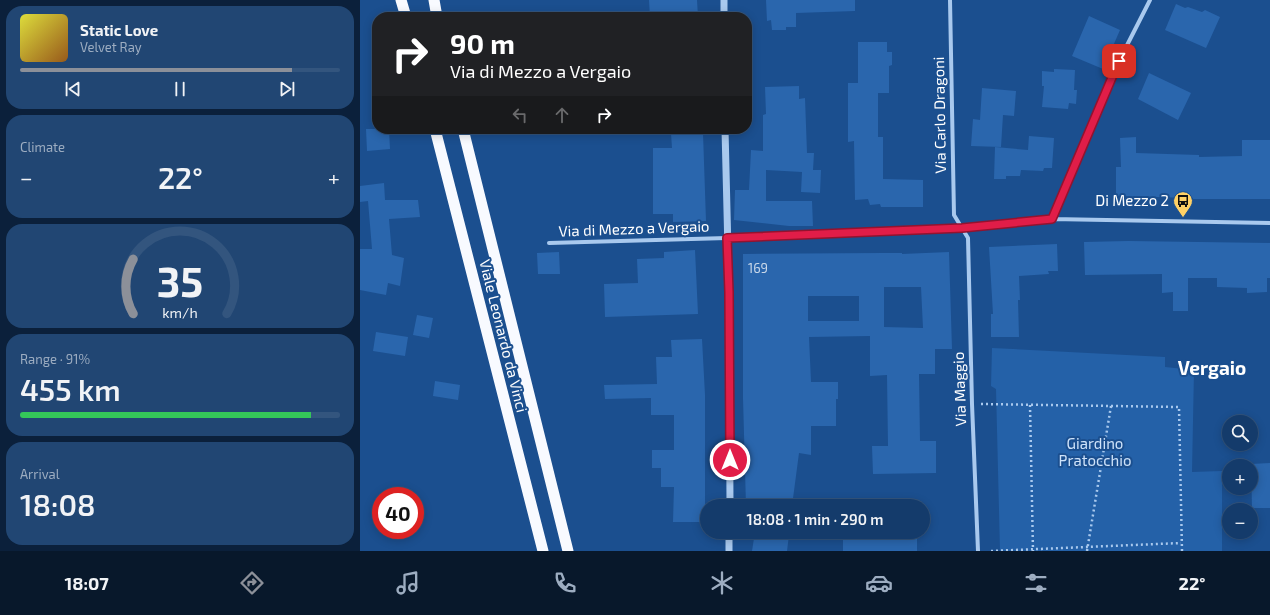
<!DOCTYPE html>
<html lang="en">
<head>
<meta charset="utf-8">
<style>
  :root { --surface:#143b6b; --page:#214673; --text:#f1f3f6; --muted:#9dadc1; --line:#33557e; --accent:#8c9099 }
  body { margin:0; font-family:"Exo 2",sans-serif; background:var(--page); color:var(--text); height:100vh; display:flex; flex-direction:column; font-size:15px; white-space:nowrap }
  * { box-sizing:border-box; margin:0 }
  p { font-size:13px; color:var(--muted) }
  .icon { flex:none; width:22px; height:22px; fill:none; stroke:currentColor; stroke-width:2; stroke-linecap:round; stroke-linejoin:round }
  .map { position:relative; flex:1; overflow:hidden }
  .sheet { display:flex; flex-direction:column; gap:6px; padding:6px; background:#0b203b; width:360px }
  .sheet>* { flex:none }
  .guide { position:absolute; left:12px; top:12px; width:380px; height:122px; border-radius:16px; box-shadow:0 2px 10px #0003,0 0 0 1px var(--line); background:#202124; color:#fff; overflow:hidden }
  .fabs { position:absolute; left:862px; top:415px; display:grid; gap:8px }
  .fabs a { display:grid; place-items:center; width:36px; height:36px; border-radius:50%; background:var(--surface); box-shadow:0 2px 10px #0003,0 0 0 1px var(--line); font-size:20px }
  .speed { position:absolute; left:12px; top:487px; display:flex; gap:8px; font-size:20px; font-weight:700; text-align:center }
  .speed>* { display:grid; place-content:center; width:52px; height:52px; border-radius:50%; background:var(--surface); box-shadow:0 2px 10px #0003,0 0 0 1px var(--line); line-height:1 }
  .speed .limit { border:6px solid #d22; background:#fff; color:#111 }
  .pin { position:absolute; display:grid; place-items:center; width:34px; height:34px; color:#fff; margin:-17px; border-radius:8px; box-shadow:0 2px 6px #0006 }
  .me { position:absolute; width:44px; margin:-22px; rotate:0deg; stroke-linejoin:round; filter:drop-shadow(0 0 3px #0008) }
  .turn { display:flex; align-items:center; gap:14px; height:84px; padding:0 12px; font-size:18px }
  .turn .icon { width:52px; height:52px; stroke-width:2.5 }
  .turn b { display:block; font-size:28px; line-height:34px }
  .lanes { display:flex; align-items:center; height:38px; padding:0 12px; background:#0003; justify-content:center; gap:20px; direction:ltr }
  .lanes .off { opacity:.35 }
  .big { font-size:30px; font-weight:600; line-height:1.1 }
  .sheet .tile { flex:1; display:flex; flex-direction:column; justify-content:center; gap:6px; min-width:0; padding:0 14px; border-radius:16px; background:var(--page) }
  .sheet .dial { align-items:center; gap:0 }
  .dial svg { height:104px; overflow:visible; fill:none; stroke:var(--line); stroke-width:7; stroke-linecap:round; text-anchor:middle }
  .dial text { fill:var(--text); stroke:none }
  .song { display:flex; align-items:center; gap:12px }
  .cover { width:48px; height:48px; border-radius:6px; background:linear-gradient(135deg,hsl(60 70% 55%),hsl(30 70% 35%)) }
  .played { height:4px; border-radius:2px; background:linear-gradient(90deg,var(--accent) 85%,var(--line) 85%) }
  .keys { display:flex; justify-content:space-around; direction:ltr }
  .heat { display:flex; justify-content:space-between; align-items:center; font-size:22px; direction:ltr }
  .charge { height:6px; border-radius:3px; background:linear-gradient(90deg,#34c759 91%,var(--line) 0) }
  .trip { position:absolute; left:340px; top:499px; width:230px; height:40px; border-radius:20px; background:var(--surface); box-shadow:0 2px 10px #0003,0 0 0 1px var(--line); font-weight:600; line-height:40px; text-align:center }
  .tab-bar { display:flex; height:64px; justify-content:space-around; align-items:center; background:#08182b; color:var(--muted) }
  .tab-bar .icon { width:28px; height:28px }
  .tab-bar .active { color:var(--accent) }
  .tab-bar b { font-size:18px; color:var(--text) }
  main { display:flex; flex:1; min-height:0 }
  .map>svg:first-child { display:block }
  .green { fill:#2461a8 }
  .building { fill:#2a66ad; fill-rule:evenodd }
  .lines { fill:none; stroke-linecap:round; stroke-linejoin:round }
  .path { stroke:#a9c9ee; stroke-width:2.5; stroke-dasharray:2 3; stroke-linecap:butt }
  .minor { stroke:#a9c9ee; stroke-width:4 }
  .tertiary { stroke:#a9c9ee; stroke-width:7 }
  .trunk { stroke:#f8faff; stroke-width:11 }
  .route-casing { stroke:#92132f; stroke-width:10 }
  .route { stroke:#e11d48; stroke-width:7 }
  .labels { text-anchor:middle; stroke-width:4; stroke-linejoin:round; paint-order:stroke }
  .number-label { font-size:13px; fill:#cad9ea }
  .street-label { font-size:15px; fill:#fff; stroke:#1b4f8f }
  .poi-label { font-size:15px; fill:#fff; stroke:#1b4f8f; text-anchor:end }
  .park-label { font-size:15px; fill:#cfe3fa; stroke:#1b4f8f }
  .district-label { font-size:19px; font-weight:bold; fill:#fff; stroke:#1b4f8f }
</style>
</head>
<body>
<main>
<section class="sheet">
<div class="tile">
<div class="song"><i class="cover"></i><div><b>Static Love</b><p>Velvet Ray</p></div></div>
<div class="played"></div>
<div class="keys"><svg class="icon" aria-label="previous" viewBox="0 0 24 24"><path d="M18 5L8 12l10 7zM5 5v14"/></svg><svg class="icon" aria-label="pause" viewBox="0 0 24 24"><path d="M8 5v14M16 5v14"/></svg><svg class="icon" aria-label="next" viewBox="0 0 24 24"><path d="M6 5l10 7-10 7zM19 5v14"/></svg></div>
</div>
<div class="tile"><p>Climate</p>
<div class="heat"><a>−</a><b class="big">22°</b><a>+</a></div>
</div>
<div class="tile dial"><svg viewBox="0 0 100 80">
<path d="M14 69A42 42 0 1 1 86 69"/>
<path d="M14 69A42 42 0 0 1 14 27" stroke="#8c9099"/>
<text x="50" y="56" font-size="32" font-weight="700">35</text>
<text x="50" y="72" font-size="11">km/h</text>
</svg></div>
<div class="tile"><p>Range · 91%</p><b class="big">455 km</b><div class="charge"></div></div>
<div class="tile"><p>Arrival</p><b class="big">18:08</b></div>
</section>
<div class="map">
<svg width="910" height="551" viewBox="0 0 910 551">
  <rect width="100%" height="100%" fill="#1b4f8f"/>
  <path class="green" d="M632,348l173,9v10l29,3 -2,102 30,-1v80h-222l-4,-162 -5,-3z"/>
  <path class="building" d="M289,0h48l1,17h-48z
    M406,0h89v11l-59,2v14h-10v3h-14l-1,-10 -4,1z
    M816,4l9,4 3,-1 14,5 3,-2 15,7 -14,31 -41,-18z
    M729,16l31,14 -17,39 -31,-13z
    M498,42h29v10h5v13l-3,1v27h-11v44h5v42l40,1v27h-42l-1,-3 -10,1 -2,-6 -13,1 -1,-59 -6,1v-59h10z
    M694,69l21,1 -1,20h3l-1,14 -7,-1 -1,6 -26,-2 2,-21h-2v-15l12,1z
    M789,73l42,20 -13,27 -40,-21z
    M439,86v13l6,-1 2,55h7l-1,17h8l-1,23 -19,-1 1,-20 -36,-2v31h46l1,25h-24l-55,-6 1,-30h14l2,-40 12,1v-36l3,-1 -1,-27z
    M622,88l34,3 -2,25 -11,-1 -2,32 -30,-1 2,-27 7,1z
    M6,129h23l1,20 -23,2z
    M311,133h32l3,88 -33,1v-8h-20v-66h19z
    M669,136l25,2 -2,30h-8l-1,3 -22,-1 -1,6h-14v3h-12l1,-32 33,3z
    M776,137v16l63,2v2l43,-1v-16h28v59h-77v-1l-77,-2v-29h5l-1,-29z
    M24,183l1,17h33l2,17 -31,2 3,36 12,3 -4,28 -12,-3 -2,12 -26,-5v-41h12l-4,-48 -8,1v-16z
    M768,241l142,2v35h-3v14l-20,1v-5l-30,-1v-9h-29v33h-15v-19l-11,1v-19l-77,1 -1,-33z
    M697,244l1,27h-10l1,3 -30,2 1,24h-2l1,37h-28v-23h2l-4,-67z
    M335,250l3,64 -93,3 -1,-33 34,-1 -1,-24 27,-1v-6z
    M199,252l1,22h-22l-1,-21z
    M589,252l3,97h-17v25h-16l1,67h16v32l-63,1 -1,-28h16l-1,-71 -17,1v-40l-61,1 2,45h27v17h-2v27h-25v29l-12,-2 -7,53h-46l-3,-108v-144l142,-1h17v1zM524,287h37l2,41 -39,-1zM448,296h51v25h-51z
    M57,315l16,3 -4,20 -16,-3z
    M16,332l32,5 -3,19 -32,-5z
    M342,339l3,56v127h-32l1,-35h-13v-19h-9v-18h22v-35h-23v-17l-46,1 -1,-14 53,-1 -1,-27h16l-1,-17z
    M75,381l25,4 -2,15 -25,-4z
    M910,463v45h-18l-1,-44z
    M395,532h11l23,3 -2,16h-35z
    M483,532h74v19h-74z"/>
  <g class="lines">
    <path class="path" d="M621,404l198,3 3,144
      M670,405l3,146
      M631,551l190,-8
      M727,551l24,-145"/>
    <path class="minor" d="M590,0l4,215 14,23 4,166 6,147
      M692,219l67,-158 31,-61
      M189,243l178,-5 235,-10 90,-9 218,4"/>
    <path class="tertiary" d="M364,0v17
      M365,129l4,163 1,214
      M369,551v-19"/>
    <path class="trunk" d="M41,0l5,17
      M74,0l3,17
      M75,129l108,422
      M103,129l105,422"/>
  </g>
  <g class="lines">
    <defs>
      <path id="route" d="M370,460l-1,-168 -2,-54 235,-10 90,-9 67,-158"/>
    </defs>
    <use href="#route" class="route-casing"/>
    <use href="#route" class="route"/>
  </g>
  <defs>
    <symbol id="bus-pin" viewBox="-11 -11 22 30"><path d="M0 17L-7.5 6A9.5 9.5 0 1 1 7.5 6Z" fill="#ffd166" stroke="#1b4f8f"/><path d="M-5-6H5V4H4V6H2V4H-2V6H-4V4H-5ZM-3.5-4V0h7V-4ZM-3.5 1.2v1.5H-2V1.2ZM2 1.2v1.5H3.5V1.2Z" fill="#111"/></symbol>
  </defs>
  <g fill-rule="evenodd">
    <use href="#bus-pin" x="812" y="190" width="22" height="30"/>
  </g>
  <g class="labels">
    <g class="number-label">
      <text x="398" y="273">169</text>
    </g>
    <g class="street-label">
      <text transform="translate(580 115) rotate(-91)" y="5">Via Carlo Dragoni</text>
      <text transform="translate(274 229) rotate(-2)" y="5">Via di Mezzo a Vergaio</text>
      <text transform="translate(143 336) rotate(76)" y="5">Viale Leonardo da Vinci</text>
      <text transform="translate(600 389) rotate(-92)" y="5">Via Maggio</text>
    </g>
    <g class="poi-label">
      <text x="809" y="206">Di Mezzo 2</text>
    </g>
    <g class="park-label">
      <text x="735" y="449">Giardino<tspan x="735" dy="17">Pratocchio</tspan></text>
    </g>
    <g class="district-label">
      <text x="852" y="375">Vergaio</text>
    </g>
  </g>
</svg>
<div class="fabs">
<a><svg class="icon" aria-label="search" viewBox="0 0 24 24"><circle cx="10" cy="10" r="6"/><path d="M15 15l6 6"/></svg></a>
<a>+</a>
<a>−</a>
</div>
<div class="speed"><div class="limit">40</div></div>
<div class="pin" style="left:759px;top:61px;background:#d93025"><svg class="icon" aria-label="arrive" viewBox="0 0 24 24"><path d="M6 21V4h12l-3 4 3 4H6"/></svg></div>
<svg class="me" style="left:370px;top:460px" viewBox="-20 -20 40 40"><circle r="17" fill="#e11d48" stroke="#fff" stroke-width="3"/><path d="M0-11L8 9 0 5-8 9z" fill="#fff"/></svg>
<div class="trip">18:08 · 1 min · 290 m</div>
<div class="guide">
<div class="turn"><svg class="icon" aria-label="right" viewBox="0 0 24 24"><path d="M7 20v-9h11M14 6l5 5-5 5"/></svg><div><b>90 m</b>Via di Mezzo a Vergaio</div></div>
<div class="lanes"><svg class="icon off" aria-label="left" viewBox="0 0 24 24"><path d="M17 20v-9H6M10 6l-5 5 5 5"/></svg><svg class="icon off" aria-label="ahead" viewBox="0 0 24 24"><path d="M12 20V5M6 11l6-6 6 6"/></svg><svg class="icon" aria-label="right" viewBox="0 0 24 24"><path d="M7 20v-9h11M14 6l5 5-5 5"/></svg></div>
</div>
</div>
</main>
<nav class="tab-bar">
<b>18:07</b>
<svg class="icon active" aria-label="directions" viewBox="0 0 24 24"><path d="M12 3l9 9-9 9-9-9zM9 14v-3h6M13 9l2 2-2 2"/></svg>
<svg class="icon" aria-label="music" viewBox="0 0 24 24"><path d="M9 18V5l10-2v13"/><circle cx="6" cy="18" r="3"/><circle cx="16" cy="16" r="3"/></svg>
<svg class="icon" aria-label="phone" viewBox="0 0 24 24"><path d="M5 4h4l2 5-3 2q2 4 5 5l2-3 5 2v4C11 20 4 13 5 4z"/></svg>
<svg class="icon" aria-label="climate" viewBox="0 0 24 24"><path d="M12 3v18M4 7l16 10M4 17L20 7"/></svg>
<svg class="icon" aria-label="car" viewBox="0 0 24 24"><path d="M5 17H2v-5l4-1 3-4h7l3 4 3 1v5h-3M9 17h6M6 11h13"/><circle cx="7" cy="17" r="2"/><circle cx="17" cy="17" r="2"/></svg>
<svg class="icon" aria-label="filters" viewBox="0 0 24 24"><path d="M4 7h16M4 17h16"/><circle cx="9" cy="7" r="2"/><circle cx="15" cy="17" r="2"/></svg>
<b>22°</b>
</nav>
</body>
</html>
